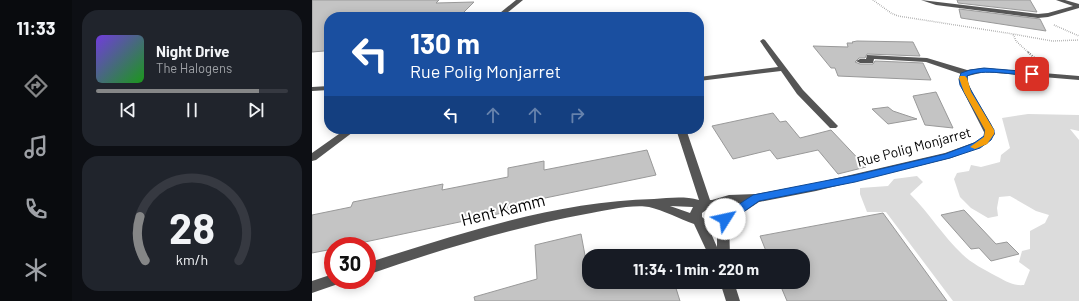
<!DOCTYPE html>
<html lang="en">
<head>
<meta charset="utf-8">
<style>
  :root { --surface:#171b24; --page:#20242c; --text:#f1f3f6; --muted:#9ea1a6; --line:#363941; --accent:#858687 }
  body { margin:0; font-family:Barlow,sans-serif; background:var(--page); color:var(--text); height:100vh; display:flex; flex-direction:column; font-size:15px; white-space:nowrap }
  * { box-sizing:border-box; margin:0 }
  p { font-size:13px; color:var(--muted) }
  .icon { flex:none; width:22px; height:22px; fill:none; stroke:currentColor; stroke-width:2; stroke-linecap:round; stroke-linejoin:round }
  .map { position:relative; flex:1; overflow:hidden }
  .details { display:flex; flex-direction:column; gap:10px; padding:10px; background:#0d0f14; width:240px }
  .details>* { flex:none }
  .guide { position:absolute; left:12px; top:12px; width:380px; height:122px; border-radius:16px; box-shadow:0 2px 10px #0003; background:#1a4fa0; color:#fff; overflow:hidden }
  .speed { position:absolute; left:12px; top:237px; display:flex; gap:8px; font-size:20px; font-weight:700; text-align:center }
  .speed>* { display:grid; place-content:center; width:52px; height:52px; border-radius:50%; background:var(--surface); box-shadow:0 2px 10px #0003; line-height:1 }
  .speed .limit { border:6px solid #d22; background:#fff; color:#111 }
  .pin { position:absolute; display:grid; place-items:center; width:34px; height:34px; color:#fff; margin:-17px; border-radius:8px; box-shadow:0 2px 6px #0006 }
  .me { position:absolute; width:44px; margin:-22px; rotate:55deg; stroke-linejoin:round; filter:drop-shadow(0 0 3px #0008) }
  .turn { display:flex; align-items:center; gap:14px; height:84px; padding:0 20px; font-size:18px }
  .turn .icon { width:52px; height:52px; stroke-width:2.5 }
  .turn b { display:block; font-size:28px; line-height:34px }
  .lanes { display:flex; align-items:center; height:38px; padding:0 20px; background:#0003; justify-content:center; gap:20px; direction:ltr }
  .lanes .off { opacity:.35 }
  .details .card { flex:1; display:flex; flex-direction:column; justify-content:center; gap:6px; min-width:0; padding:0 14px; border-radius:16px; background:var(--page) }
  .details .dial { align-items:center; gap:0 }
  .dial svg { height:104px; overflow:visible; fill:none; stroke:var(--line); stroke-width:7; stroke-linecap:round; text-anchor:middle }
  .dial text { fill:var(--text); stroke:none }
  .song { display:flex; align-items:center; gap:12px }
  .cover { width:48px; height:48px; border-radius:6px; background:linear-gradient(135deg,hsl(260 70% 55%),hsl(120 70% 35%)) }
  .played { height:4px; border-radius:2px; background:linear-gradient(90deg,var(--accent) 85%,var(--line) 85%) }
  .keys { display:flex; justify-content:space-around; direction:ltr }
  .trip { position:absolute; left:270px; top:249px; width:228px; height:40px; border-radius:16px; background:var(--surface); box-shadow:0 2px 10px #0003; font-weight:700; line-height:40px; text-align:center }
  main { display:flex; flex:1; min-height:0 }
  .tab-bar { display:flex; flex-direction:column; width:72px; justify-content:space-around; align-items:center; background:#090b0e; color:var(--muted) }
  .tab-bar .icon { width:28px; height:28px }
  .tab-bar .selected { color:var(--accent) }
  .tab-bar b { font-size:18px; color:var(--text) }
  .map>svg:first-child { display:block }
  .green { fill:#dcdcdc }
  .building { fill:#c4c4c4; stroke:#999 }
  .lines { fill:none; stroke-linecap:round; stroke-linejoin:round }
  .path-far1 { stroke:#777; stroke-width:1.5; stroke-dasharray:0.5 1.5; stroke-linecap:butt }
  .path { stroke:#777; stroke-width:2; stroke-dasharray:1 1.5; stroke-linecap:butt }
  .minor { fill:#555; fill-rule:evenodd }
  .route { fill:#1a73e8; stroke:#114b97 }
  .slow { fill:#f59e0b }
  .labels { text-anchor:middle; stroke-width:4; stroke-linejoin:round; paint-order:stroke }
  .street-label { font-size:14px; fill:#000; stroke:#fff }
  .near-street-label { font-size:17px; fill:#000; stroke:#fff }
</style>
</head>
<body>
<main>
<nav class="tab-bar">
<b>11:33</b>
<svg class="icon selected" aria-label="directions" viewBox="0 0 24 24"><path d="M12 3l9 9-9 9-9-9zM9 14v-3h6M13 9l2 2-2 2"/></svg>
<svg class="icon" aria-label="music" viewBox="0 0 24 24"><path d="M9 18V5l10-2v13"/><circle cx="6" cy="18" r="3"/><circle cx="16" cy="16" r="3"/></svg>
<svg class="icon" aria-label="phone" viewBox="0 0 24 24"><path d="M5 4h4l2 5-3 2q2 4 5 5l2-3 5 2v4C11 20 4 13 5 4z"/></svg>
<svg class="icon" aria-label="climate" viewBox="0 0 24 24"><path d="M12 3v18M4 7l16 10M4 17L20 7"/></svg>
</nav>
<section class="details">
<div class="card">
<div class="song"><i class="cover"></i><div><b>Night Drive</b><p>The Halogens</p></div></div>
<div class="played"></div>
<div class="keys"><svg class="icon" aria-label="previous" viewBox="0 0 24 24"><path d="M18 5L8 12l10 7zM5 5v14"/></svg><svg class="icon" aria-label="pause" viewBox="0 0 24 24"><path d="M8 5v14M16 5v14"/></svg><svg class="icon" aria-label="next" viewBox="0 0 24 24"><path d="M6 5l10 7-10 7zM19 5v14"/></svg></div>
</div>
<div class="card dial"><svg viewBox="0 0 100 80">
<path d="M14 69A42 42 0 1 1 86 69"/>
<path d="M14 69A42 42 0 0 1 10 35" stroke="#858687"/>
<text x="50" y="56" font-size="32" font-weight="700">28</text>
<text x="50" y="72" font-size="11">km/h</text>
</svg></div>
</section>
<div class="map">
<svg width="767" height="301" viewBox="0 0 767 301">
  <rect width="100%" height="100%" fill="#fff"/>
  <path class="green" d="M716,114l51,1v16l-9,-2 9,11v161h-126l-67,-89h-19l-7,-18v-6l28,-2 6,-7 23,-3 6,6 -13,12c19,19 33,42 52,60 9,9 23,16 34,22 10,5 16,10 28,9l6,-15 -11,-8 3,-11 8,-2v-18l15,-8 4,-8 -13,-4 -26,-15 -11,1 -2,11 1,8 -10,2 -17,-10 -11,-11 -6,-18 3,-6 12,-2 2,-6 10,2 19,-5 1,-7 9,-7 -8,-30z"/>
  <path class="building" d="M0,0h127l-3,3 38,-1 -15,15h-130v31l-5,3 -12,1z
    M645,0h73l7,12 -79,-9z
    M647,9l81,10 6,12 -85,-13z
    M545,41l56,1 7,14 -53,-2 -2,4h-6l-4,4 5,2h13l2,-3 48,2 8,17 -93,-4 -3,-8h-4l-18,-22 35,1 -1,-4h6l-1,-1z
    M624,92l17,36 -28,-3 -12,-29z
    M576,107l5,4 24,8 -29,5 -16,-15z
    M461,113l7,9 6,-1 14,17 31,-8 35,37 -28,7 -20,-24 -41,9 -7,-9 -37,9 -21,-33z
    M335,150l9,25 -135,28v6l-175,37h-13v3l-21,4v-38l39,-8 2,-5 90,-18 -1,6 66,-13v-9l36,-7v9z
    M652,210l32,34 11,-2 12,12 -28,7 -12,-13 -8,1 -30,-34z
    M571,213l64,88h-160l-8,-19h24v-26h-35l-8,-20z
    M269,234l6,32 2,-1v17h85l6,19h-205l-1,-4 63,-18 -2,-34z"/>
  <g class="lines">
    <path class="path-far1" d="M561,0l18,13 7,3 115,18
      M742,25l25,11
      M717,53l-13,-12 -3,-7 39,7 27,-1"/>
    <path class="path" d="M716,52l14,13"/>
    <path class="minor" d="M204,0h7l-21,17h-7z
      M609,0l117,14 10,-1 25,-7 -17,-6h9l14,4v4l-31,9 -10,1 -102,-13z
      M451,39l2,1 38,50 33,34 2,2 -2,2h-6l-33,-34 -16,-23 -82,10v-4l79,-10 -18,-26z
      M555,55l60,3 40,12 17,-2 95,8v4l-95,-8 -16,4 -1,4 6,14 18,30 4,10 -8,10 -36,14 -135,33 -57,11 -30,20 1,34h-21l-15,-32c-14,-5 -31,-14 -45,-17 -16,-3 -47,4 -63,7 -75,14 -147,36 -219,61v-12c91,-29 190,-62 287,-64 15,-1 30,-3 45,1l-23,-71h10l24,71h2l17,-5 27,-1 60,-11 129,-30 36,-13 4,-6 -24,-47 -2,-7 2,-6 -35,-12 -52,-3 -1,4h-13l-4,-2 4,-2h6zM418,203h10l-11,7 -4,-5zM358,206l23,1 -3,6zM397,208l6,2 5,6 -3,4 -9,2 -6,-5v-4zM405,230v17l-7,-16z
      M17,86v4l-17,1v-4z
      M34,129h11l-41,31 -4,1v-8z
      M21,274v6h7l-2,4 -26,9v-12z
      M408,282h14l6,19h-14z"/>
  </g>
  <path class="route" d="M672,68l48,4 4,2 -4,2c-18,-1 -49,-8 -65,0l1,9 26,45v4l-3,6 -11,8 -30,10 -95,24 -96,19 -30,21 -4,1 -4,-1 -1,-3 1,-3 32,-21 102,-20 90,-21 29,-11 10,-7 1,-6 -25,-45 -1,-6 2,-6 9,-3z"/>
  <path class="slow" d="M648,76h5l2,2 4,14 23,38v4l-7,10 -12,5 -5,-2 14,-10 1,-7 -21,-38 -5,-14z"/>
  <g class="labels">
    <g class="street-label">
      <text transform="translate(602 147) rotate(-15)" y="5">Rue Polig Monjarret</text>
    </g>
    <g class="near-street-label">
      <text transform="translate(191 210) rotate(-14)" y="6">Hent Kamm</text>
    </g>
  </g>
</svg>
<div class="speed"><div class="limit">30</div></div>
<div class="pin" style="left:720px;top:74px;background:#d93025"><svg class="icon" aria-label="arrive" viewBox="0 0 24 24"><path d="M6 21V4h12l-3 4 3 4H6"/></svg></div>
<svg class="me" style="left:413px;top:219px" viewBox="-20 -20 40 40"><circle r="19" fill="#fff"/><path d="M0-13L10 11 0 6-10 11z" fill="#1a73e8"/></svg>
<div class="trip">11:34 · 1 min · 220 m</div>
<div class="guide">
<div class="turn"><svg class="icon" aria-label="left" viewBox="0 0 24 24"><path d="M17 20v-9H6M10 6l-5 5 5 5"/></svg><div><b>130 m</b>Rue Polig Monjarret</div></div>
<div class="lanes"><svg class="icon" aria-label="left" viewBox="0 0 24 24"><path d="M17 20v-9H6M10 6l-5 5 5 5"/></svg><svg class="icon off" aria-label="ahead" viewBox="0 0 24 24"><path d="M12 20V5M6 11l6-6 6 6"/></svg><svg class="icon off" aria-label="ahead" viewBox="0 0 24 24"><path d="M12 20V5M6 11l6-6 6 6"/></svg><svg class="icon off" aria-label="right" viewBox="0 0 24 24"><path d="M7 20v-9h11M14 6l5 5-5 5"/></svg></div>
</div>
</div>
</main>
</body>
</html>
